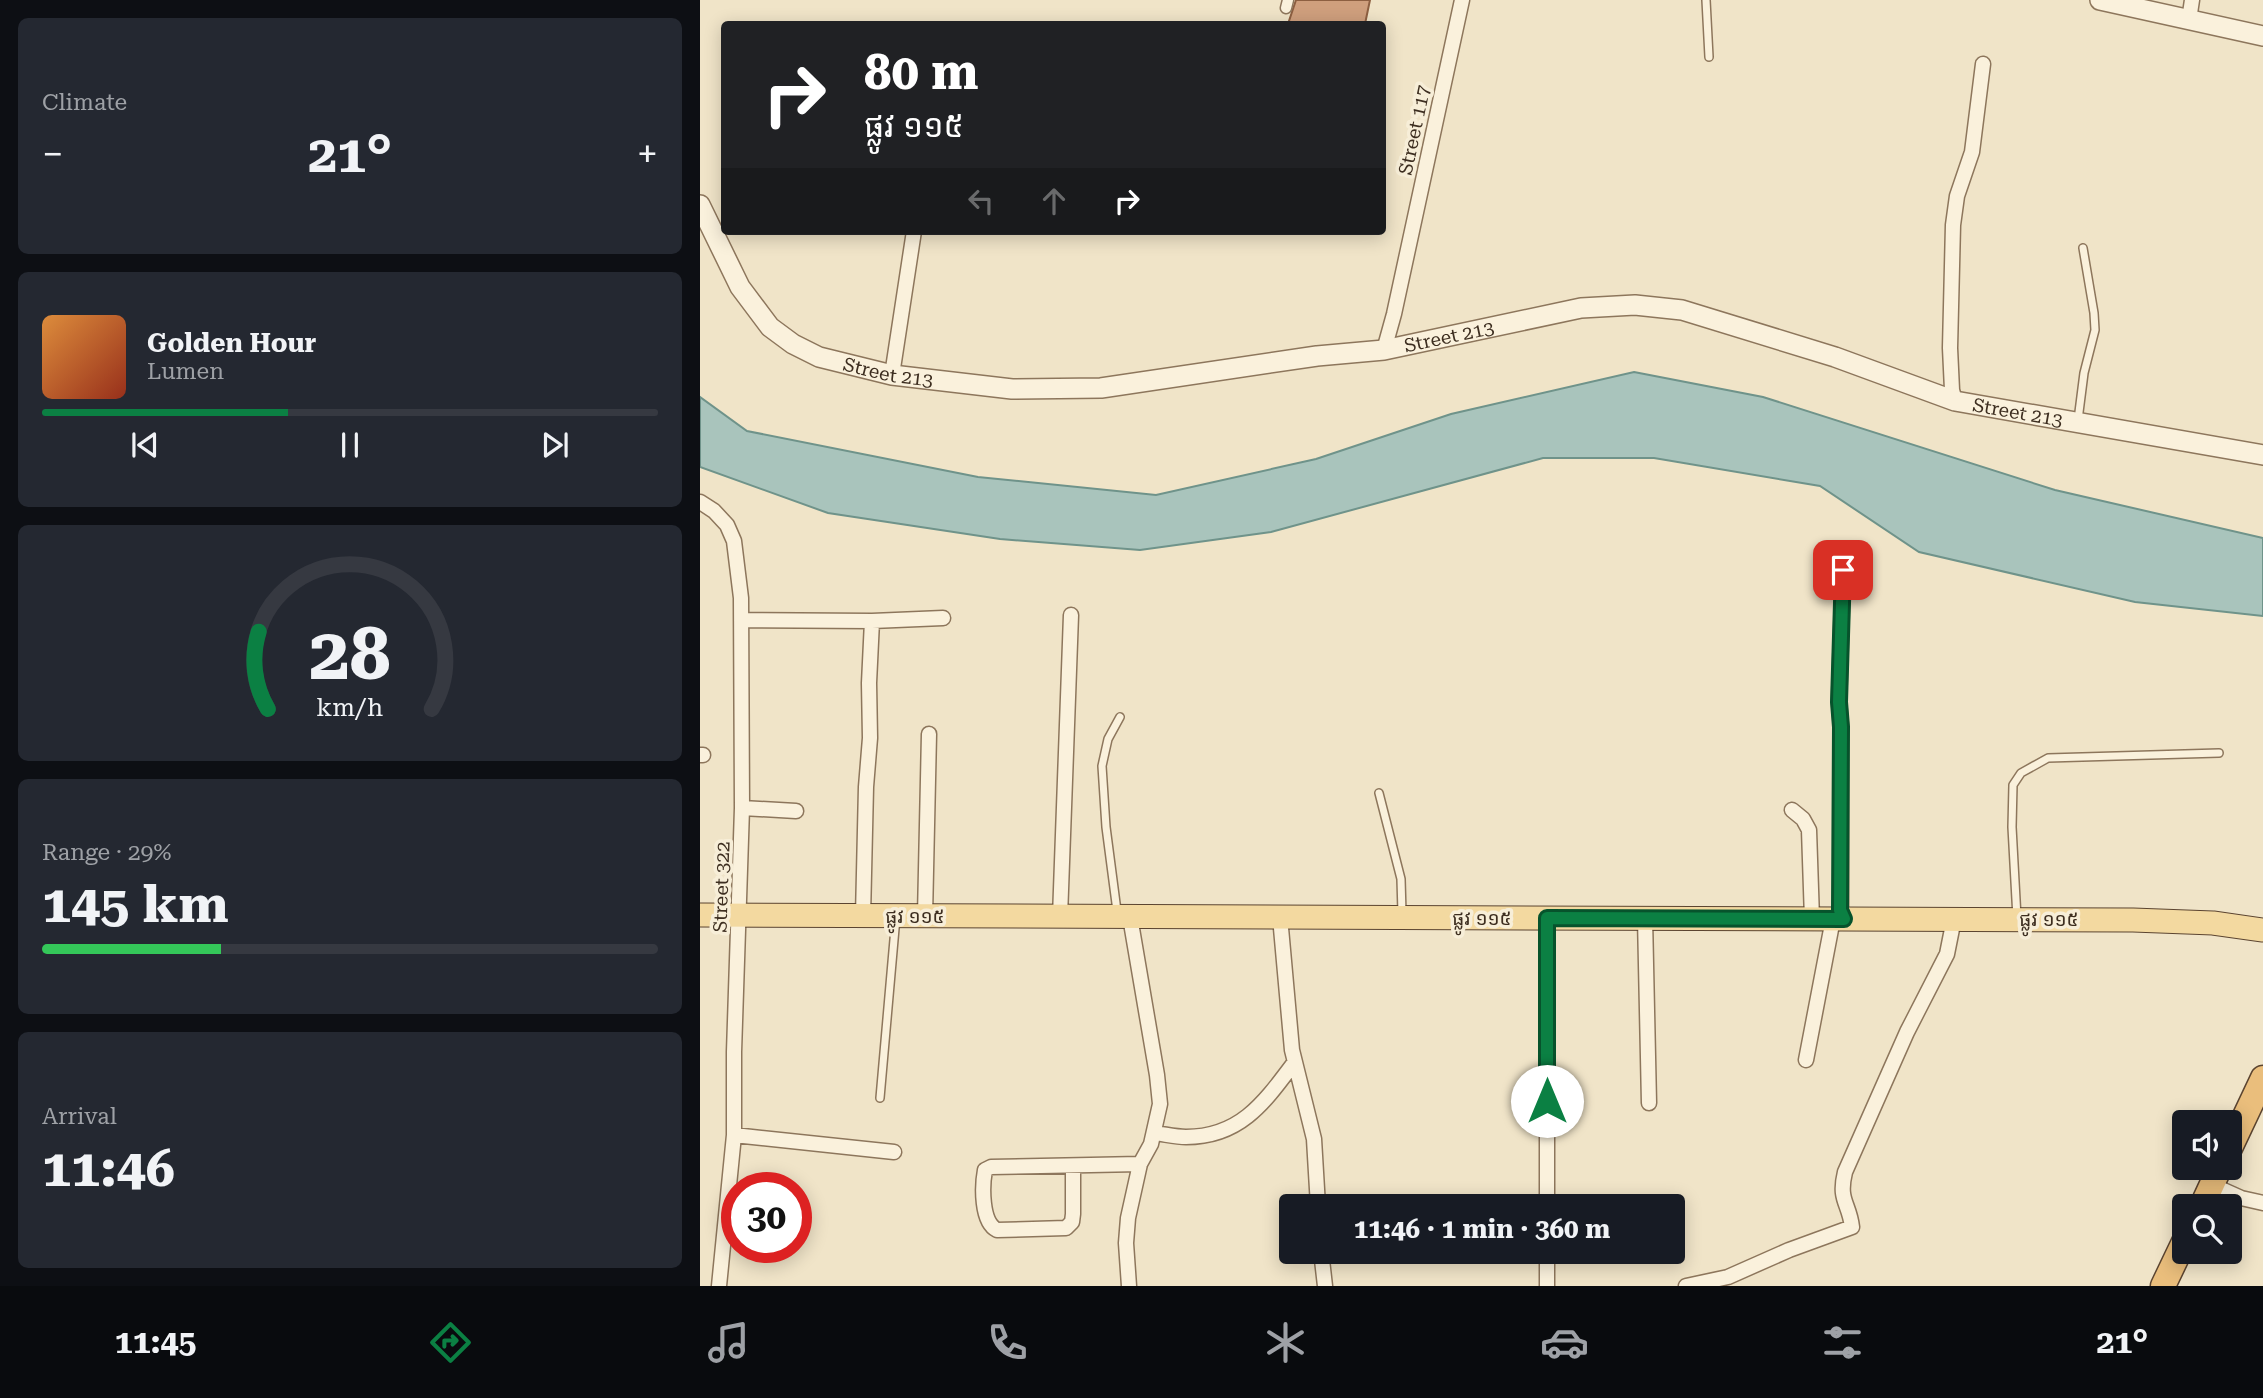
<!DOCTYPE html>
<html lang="en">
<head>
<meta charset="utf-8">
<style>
  :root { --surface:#171b24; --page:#242831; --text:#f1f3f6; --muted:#9ea1a6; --line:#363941; --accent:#0b8043 }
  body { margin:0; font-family:"Roboto Serif","Noto Sans Khmer",serif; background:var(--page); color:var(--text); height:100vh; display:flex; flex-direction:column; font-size:26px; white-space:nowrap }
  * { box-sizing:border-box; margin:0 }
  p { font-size:23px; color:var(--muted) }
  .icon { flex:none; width:38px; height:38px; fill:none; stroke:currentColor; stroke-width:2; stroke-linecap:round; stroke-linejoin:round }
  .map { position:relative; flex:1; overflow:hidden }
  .drawer { display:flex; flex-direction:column; gap:18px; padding:18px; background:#0d0f14; width:700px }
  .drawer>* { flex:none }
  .top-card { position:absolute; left:21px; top:21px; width:665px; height:214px; border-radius:7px; box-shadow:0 4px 18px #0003; background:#202124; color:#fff; overflow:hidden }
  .fabs { position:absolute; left:1472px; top:1110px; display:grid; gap:14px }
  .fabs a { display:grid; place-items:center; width:70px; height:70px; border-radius:7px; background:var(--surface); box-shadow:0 4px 18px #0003; font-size:35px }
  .speed { position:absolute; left:21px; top:1172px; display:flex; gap:14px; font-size:35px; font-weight:700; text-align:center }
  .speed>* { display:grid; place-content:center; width:91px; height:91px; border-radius:50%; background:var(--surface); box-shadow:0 4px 18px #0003; line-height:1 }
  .speed .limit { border:10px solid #d22; background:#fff; color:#111 }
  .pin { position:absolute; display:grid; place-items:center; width:60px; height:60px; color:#fff; margin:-30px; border-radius:14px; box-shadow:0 4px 10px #0006 }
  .me { position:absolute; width:77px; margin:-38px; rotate:0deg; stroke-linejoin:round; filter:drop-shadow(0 0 5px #0008) }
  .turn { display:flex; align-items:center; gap:24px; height:147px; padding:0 28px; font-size:32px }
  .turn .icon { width:91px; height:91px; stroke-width:2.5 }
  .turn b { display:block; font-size:49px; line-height:60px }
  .lanes { display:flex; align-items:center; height:66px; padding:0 28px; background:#0003; justify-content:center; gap:35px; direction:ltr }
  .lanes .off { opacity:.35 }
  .big { font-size:52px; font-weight:700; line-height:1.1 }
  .drawer .widget { flex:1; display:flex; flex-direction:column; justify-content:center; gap:10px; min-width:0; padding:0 24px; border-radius:10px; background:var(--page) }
  .drawer .dial { align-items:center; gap:0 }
  .dial svg { height:182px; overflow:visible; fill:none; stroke:var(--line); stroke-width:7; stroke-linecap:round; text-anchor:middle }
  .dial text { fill:var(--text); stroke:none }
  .song { display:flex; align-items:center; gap:21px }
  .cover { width:84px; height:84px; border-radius:10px; background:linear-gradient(135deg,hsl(30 70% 55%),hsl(10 70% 35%)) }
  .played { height:7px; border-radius:4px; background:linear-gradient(90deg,var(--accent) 40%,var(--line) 40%) }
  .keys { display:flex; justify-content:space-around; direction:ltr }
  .heat { display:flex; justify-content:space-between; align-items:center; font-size:38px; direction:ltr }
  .charge { height:10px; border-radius:5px; background:linear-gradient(90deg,#34c759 29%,var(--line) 0) }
  .trip { position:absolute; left:579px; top:1194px; width:406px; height:70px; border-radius:7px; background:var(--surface); box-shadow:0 4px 18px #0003; font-weight:700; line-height:70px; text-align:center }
  .tabs { display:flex; height:112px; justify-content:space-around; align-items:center; background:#090b0e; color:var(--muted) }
  .tabs .icon { width:49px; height:49px }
  .tabs .active { color:var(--accent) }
  .tabs b { font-size:32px; color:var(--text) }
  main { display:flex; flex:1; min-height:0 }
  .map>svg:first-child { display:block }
  .water { fill:#a9c4bc; stroke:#6f938a; stroke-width:2 }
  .building { fill:#cf9f7d; stroke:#8d5f41; stroke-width:2 }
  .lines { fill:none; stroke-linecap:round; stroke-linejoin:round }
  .service-casing { stroke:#8d765c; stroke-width:10 }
  .pedestrian-casing { stroke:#8d765c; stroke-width:13 }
  .minor-casing { stroke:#8d765c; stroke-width:17 }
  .tertiary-casing { stroke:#8d765c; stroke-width:22 }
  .primary-casing { stroke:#5b4430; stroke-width:25 }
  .trunk-casing { stroke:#5b4430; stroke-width:27 }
  .service { stroke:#faf1dc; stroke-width:7 }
  .pedestrian { stroke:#faf1dc; stroke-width:10 }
  .minor { stroke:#faf1dc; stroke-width:14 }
  .tertiary { stroke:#faf1dc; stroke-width:19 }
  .primary { stroke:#f3d9a0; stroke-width:23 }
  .trunk { stroke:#eabe7c; stroke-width:24 }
  .route-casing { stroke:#07532c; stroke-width:18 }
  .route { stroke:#0b8043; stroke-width:12 }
  .labels { text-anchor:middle; stroke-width:7; stroke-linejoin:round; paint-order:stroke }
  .street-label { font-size:19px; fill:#3d2e20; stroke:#f7eed8 }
</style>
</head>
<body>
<main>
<section class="drawer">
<div class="widget"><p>Climate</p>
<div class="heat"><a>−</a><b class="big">21°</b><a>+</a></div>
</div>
<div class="widget">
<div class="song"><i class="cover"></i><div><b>Golden Hour</b><p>Lumen</p></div></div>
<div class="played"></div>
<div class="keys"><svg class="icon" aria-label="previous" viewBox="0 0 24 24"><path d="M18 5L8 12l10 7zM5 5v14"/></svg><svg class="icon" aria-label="pause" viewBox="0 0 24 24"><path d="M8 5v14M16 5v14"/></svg><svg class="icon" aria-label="next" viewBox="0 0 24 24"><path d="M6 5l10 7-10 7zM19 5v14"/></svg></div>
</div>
<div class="widget dial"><svg viewBox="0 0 100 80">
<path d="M14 69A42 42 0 1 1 86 69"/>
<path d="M14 69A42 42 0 0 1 10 35" stroke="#0b8043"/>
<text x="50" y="56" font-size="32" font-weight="700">28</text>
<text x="50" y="72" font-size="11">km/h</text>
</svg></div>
<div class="widget"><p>Range · 29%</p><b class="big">145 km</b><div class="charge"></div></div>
<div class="widget"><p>Arrival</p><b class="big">11:46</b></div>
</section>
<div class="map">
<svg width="1563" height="1286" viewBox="0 0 1563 1286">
  <rect width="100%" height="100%" fill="#f0e4c8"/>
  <path class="water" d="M934,372l129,25 292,93 208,48v78l-128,-14 -216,-50 -99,-66 -166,-28h-111l-272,74 -131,18 -140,-11 -172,-26 -128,-46v-70l47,34 231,46 178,18 160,-36 135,-45z"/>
  <path class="building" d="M596,0h74l-5,24h-77z"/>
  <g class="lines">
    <defs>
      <path id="service" d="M1006,0l3,57
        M1378,420l6,-47 11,-43 -1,-17 -11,-65
        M679,793l22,86 1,34
        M417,911l-11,-84 -4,-61 6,-27 12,-22
        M1317,918l-5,-91 1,-42 8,-12 27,-15 171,-5
        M180,1098l16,-181"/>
      <path id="pedestrian" d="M586,8l2,-8"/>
      <path id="minor" d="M1489,20l3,-20
        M684,350l10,-36 68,-314
        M192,375l22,-144
        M1255,401l-3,-11 -2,-42 3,-123 4,-29 15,-44 11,-88
        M0,502l14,9 13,14 7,16 7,57 1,210 -8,244v83l-15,151
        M1143,570l-4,132 2,25v183l3,9
        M41,620l131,1 71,-3
        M0,755h3
        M42,808l54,3
        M1092,810l11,9 6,11 3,89
        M163,916l3,-129 4,-49 -1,-55 3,-62
        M225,916l4,-182
        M360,917l11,-302
        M580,917l12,133 22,89 4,67
        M847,918v288
        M945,918l4,185
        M1106,1060l27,-141
        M454,1133c10,1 21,4 32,4 54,0 78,-34 108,-74
        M34,1135l160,17
        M373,1166v48l-1,8 -6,6 -69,2c-16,-8 -15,-44 -12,-60l6,-3 149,-3
        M1512,1185l29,13 22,5
        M621,1251l4,35
        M847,1251v35
        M429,1286l-3,-43 2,-25 12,-54 11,-20 9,-40 -3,-29 -27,-158
        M986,1286l42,-9 61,-27 63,-23c-3,-25 -14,-26 -7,-55l62,-140 40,-78 7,-35"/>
      <g id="tertiary">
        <path d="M1400,0l163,36"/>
        <path id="s1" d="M0,205l40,82 30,40 23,17 26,13 73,18 120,14 89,-1 216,-32 67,-6 197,-42 54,-3 47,5 153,47 120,44 308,54"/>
      </g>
      <path id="primary" d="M0,915l1433,5 80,3 50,7"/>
      <path id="trunk" d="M1530,1148l33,-70
        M1502,1206l18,-39
        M1463,1286l21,-44"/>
    </defs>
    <use href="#service" class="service-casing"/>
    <use href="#pedestrian" class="pedestrian-casing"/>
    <use href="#minor" class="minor-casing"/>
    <use href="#tertiary" class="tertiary-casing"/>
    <use href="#primary" class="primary-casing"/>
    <use href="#trunk" class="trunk-casing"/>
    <use href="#service" class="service"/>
    <use href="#pedestrian" class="pedestrian"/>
    <use href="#minor" class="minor"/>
    <use href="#tertiary" class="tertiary"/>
    <use href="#primary" class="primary"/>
    <use href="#trunk" class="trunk"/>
  </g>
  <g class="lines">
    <defs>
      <path id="route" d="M847,1101v-183l297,1 -4,-9 1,-183 -2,-25 4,-132"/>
    </defs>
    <use href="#route" class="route-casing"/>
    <use href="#route" class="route"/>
  </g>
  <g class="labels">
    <g class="street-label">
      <text transform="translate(714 130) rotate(-78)" y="7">Street 117</text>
      <text dy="7" stroke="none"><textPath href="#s1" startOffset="836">Street 213</textPath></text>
      <text dy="7" stroke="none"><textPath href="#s1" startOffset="270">Street 213</textPath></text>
      <text dy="7" stroke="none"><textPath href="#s1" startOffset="1424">Street 213</textPath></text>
      <text transform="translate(21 887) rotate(-88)" y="7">Street 322</text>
      <text x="215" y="923">ផ្លូវ ១១៥</text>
      <text x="782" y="925">ផ្លូវ ១១៥</text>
      <text x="1349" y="926">ផ្លូវ ១១៥</text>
    </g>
  </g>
</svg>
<div class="fabs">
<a><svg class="icon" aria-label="sound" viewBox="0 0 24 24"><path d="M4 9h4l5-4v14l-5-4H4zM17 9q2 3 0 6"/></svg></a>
<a><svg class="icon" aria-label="search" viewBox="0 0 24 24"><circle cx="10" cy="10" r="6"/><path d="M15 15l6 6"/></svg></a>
</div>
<div class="speed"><div class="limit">30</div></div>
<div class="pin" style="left:1143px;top:570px;background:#d93025"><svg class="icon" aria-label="arrive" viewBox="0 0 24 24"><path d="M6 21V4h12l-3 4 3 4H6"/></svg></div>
<svg class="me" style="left:847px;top:1101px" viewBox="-20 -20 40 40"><circle r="19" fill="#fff"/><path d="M0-13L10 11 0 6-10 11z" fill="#0b8043"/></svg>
<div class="trip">11:46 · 1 min · 360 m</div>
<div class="top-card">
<div class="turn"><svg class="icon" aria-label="right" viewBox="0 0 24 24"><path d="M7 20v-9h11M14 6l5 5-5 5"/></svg><div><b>80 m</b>ផ្លូវ ១១៥</div></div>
<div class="lanes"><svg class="icon off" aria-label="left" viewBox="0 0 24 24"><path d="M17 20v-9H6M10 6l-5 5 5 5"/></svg><svg class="icon off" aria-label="ahead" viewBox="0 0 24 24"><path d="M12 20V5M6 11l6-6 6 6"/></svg><svg class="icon" aria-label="right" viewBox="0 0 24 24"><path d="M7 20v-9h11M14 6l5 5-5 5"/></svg></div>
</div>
</div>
</main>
<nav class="tabs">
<b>11:45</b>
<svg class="icon active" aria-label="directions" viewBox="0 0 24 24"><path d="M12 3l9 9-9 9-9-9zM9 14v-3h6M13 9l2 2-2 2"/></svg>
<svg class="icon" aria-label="music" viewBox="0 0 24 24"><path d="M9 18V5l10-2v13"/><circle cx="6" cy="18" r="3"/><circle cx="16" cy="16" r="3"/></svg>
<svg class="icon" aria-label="phone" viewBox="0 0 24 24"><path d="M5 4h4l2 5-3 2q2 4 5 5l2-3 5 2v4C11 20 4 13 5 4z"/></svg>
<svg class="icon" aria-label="climate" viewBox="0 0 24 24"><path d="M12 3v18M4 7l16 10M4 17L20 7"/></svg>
<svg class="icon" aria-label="car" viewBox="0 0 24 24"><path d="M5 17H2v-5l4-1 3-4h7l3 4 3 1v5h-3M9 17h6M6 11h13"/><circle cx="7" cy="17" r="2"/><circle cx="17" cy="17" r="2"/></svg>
<svg class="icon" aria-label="filters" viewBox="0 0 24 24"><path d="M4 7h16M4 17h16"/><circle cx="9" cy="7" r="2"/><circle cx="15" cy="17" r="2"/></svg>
<b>21°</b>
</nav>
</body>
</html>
